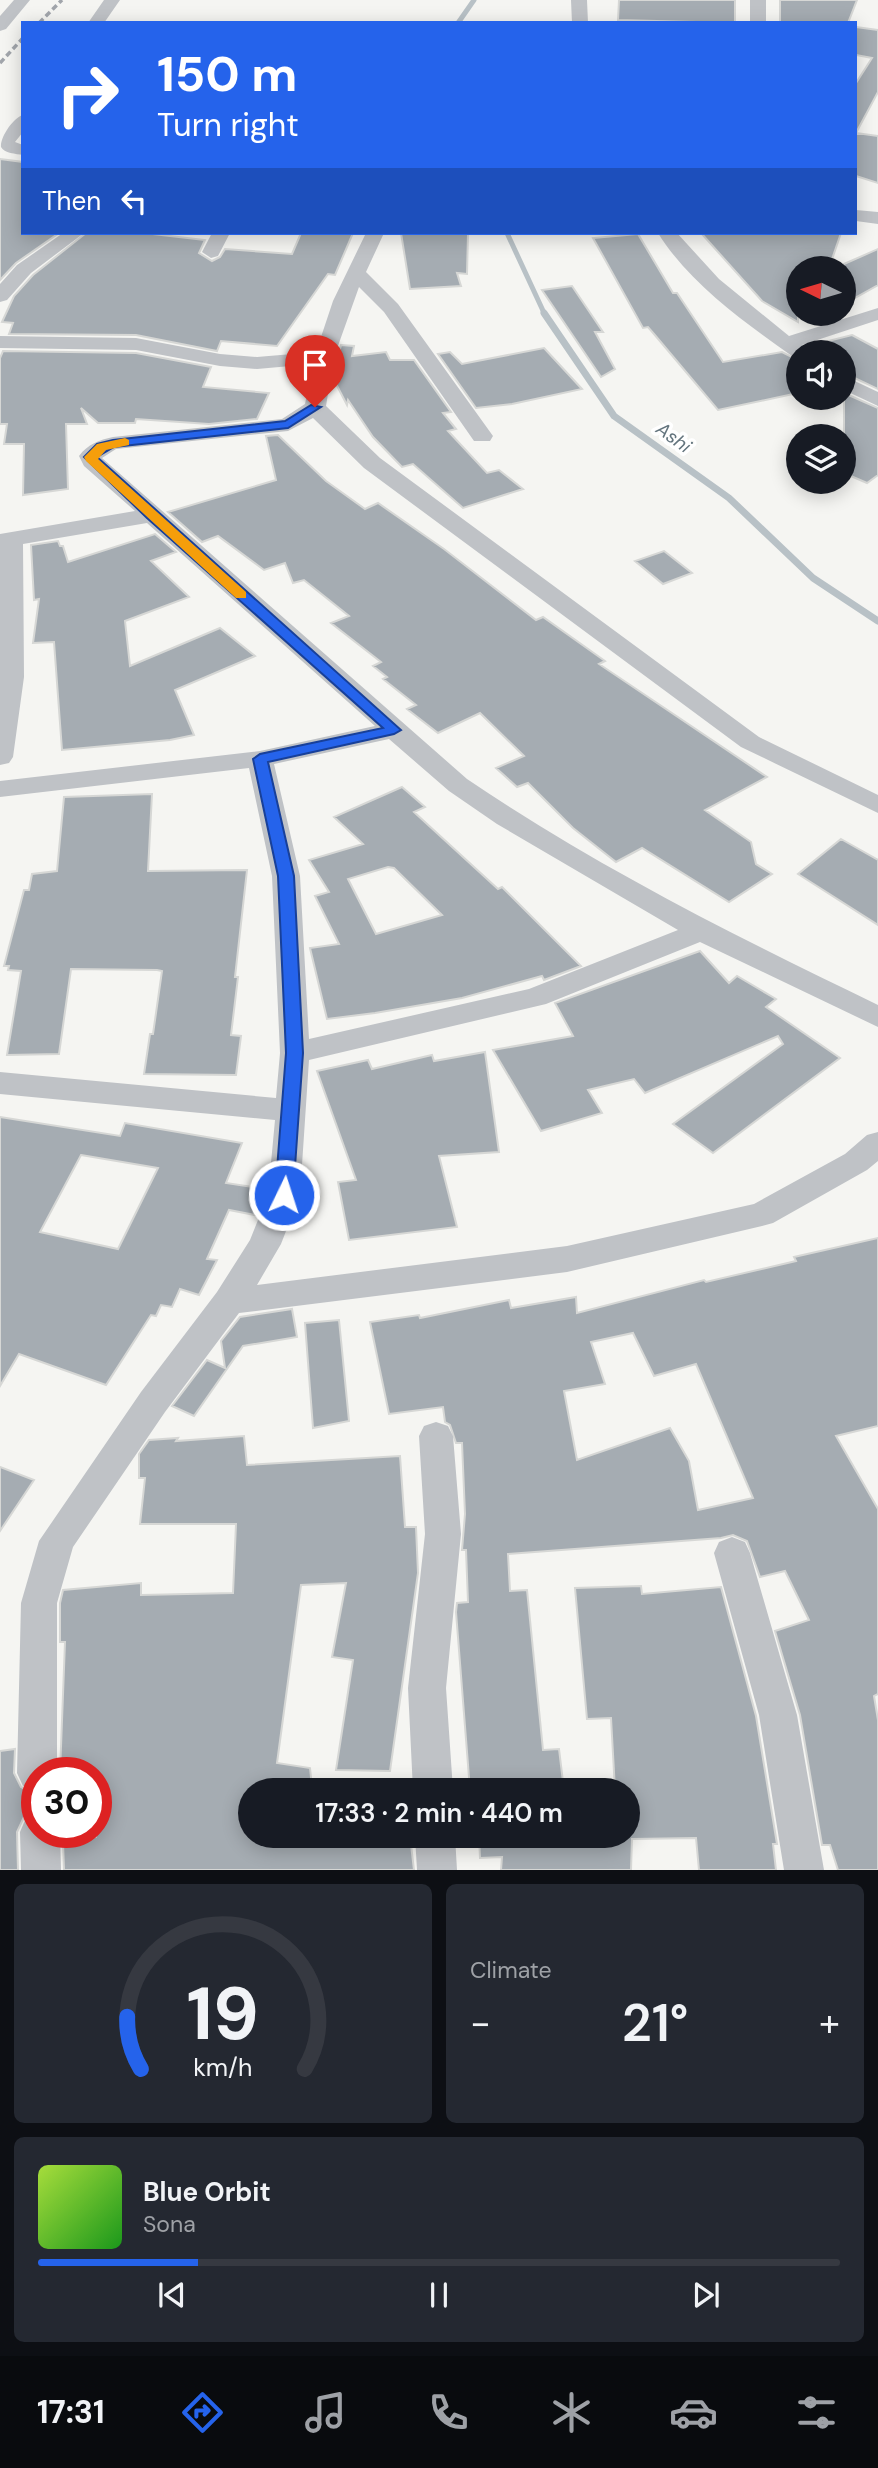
<!DOCTYPE html>
<html lang="en">
<head>
<meta charset="utf-8">
<style>
  :root { --surface:#171b24; --page:#242831; --text:#f1f3f6; --muted:#9ea1a6; --line:#363941; --accent:#2563eb }
  body { margin:0; font-family:"DM Sans",sans-serif; background:var(--page); color:var(--text); height:100vh; display:flex; flex-direction:column; font-size:26px; white-space:nowrap }
  * { box-sizing:border-box; margin:0 }
  p { font-size:23px; color:var(--muted) }
  .icon { flex:none; width:38px; height:38px; fill:none; stroke:currentColor; stroke-width:2; stroke-linecap:round; stroke-linejoin:round }
  .map { position:relative; height:1870px; overflow:hidden }
  .drawer { display:flex; flex-direction:column; gap:14px; padding:14px; background:#0d0f14; flex:1 }
  .drawer>* { flex:none }
  .hud { position:absolute; left:21px; top:21px; width:836px; height:214px; border-radius:0px; box-shadow:0 4px 18px #0003; background:#2563eb; color:#fff; overflow:hidden }
  .needle { width:46px; rotate:275deg }
  .fabs { position:absolute; left:786px; top:256px; display:grid; gap:14px }
  .fabs a { display:grid; place-items:center; width:70px; height:70px; border-radius:50%; background:var(--surface); box-shadow:0 4px 18px #0003; font-size:35px }
  .speed { position:absolute; left:21px; top:1757px; display:flex; gap:14px; font-size:35px; font-weight:700; text-align:center }
  .speed>* { display:grid; place-content:center; width:91px; height:91px; border-radius:50%; background:var(--surface); box-shadow:0 4px 18px #0003; line-height:1 }
  .speed .limit { border:10px solid #d22; background:#fff; color:#111 }
  .pin { position:absolute; display:grid; place-items:center; width:60px; height:60px; color:#fff; margin:-72px -30px; border-radius:50% 50% 50% 0; rotate:-45deg; box-shadow:0 0 7px #0007 }
  .pin .icon { rotate:45deg }
  .me { position:absolute; width:77px; margin:-38px; rotate:4deg; stroke-linejoin:round; filter:drop-shadow(0 0 5px #0008) }
  .turn { display:flex; align-items:center; gap:24px; height:147px; padding:0 21px; font-size:32px }
  .turn .icon { width:91px; height:91px; stroke-width:2.5 }
  .turn b { display:block; font-size:49px; line-height:60px }
  .then { display:flex; align-items:center; height:66px; padding:0 21px; background:#0003; gap:14px; font-size:26px }
  .big { font-size:52px; font-weight:600; line-height:1.1 }
  .drawer .tile { flex:1; display:flex; flex-direction:column; justify-content:center; gap:10px; min-width:0; padding:0 24px; border-radius:10px; background:var(--page) }
  .drawer .dial { align-items:center; gap:0 }
  .dial svg { height:182px; overflow:visible; fill:none; stroke:var(--line); stroke-width:7; stroke-linecap:round; text-anchor:middle }
  .dial text { fill:var(--text); stroke:none }
  .song { display:flex; align-items:center; gap:21px }
  .cover { width:84px; height:84px; border-radius:10px; background:linear-gradient(135deg,hsl(80 70% 55%),hsl(120 70% 35%)) }
  .played { height:7px; border-radius:4px; background:linear-gradient(90deg,var(--accent) 20%,var(--line) 20%) }
  .keys { display:flex; justify-content:space-around; direction:ltr }
  .heat { display:flex; justify-content:space-between; align-items:center; font-size:38px; direction:ltr }
  .drawer .tiles { flex:1; display:grid; gap:14px; grid-template-columns:1fr 1fr }
  .tile:last-child { grid-column:span 2 }
  .trip { position:absolute; left:238px; top:1778px; width:402px; height:70px; border-radius:35px; background:var(--surface); box-shadow:0 4px 18px #0003; font-weight:600; line-height:70px; text-align:center }
  .dock { display:flex; height:112px; justify-content:space-around; align-items:center; background:#090b0e; color:var(--muted) }
  .dock .icon { width:49px; height:49px }
  .dock .selected { color:var(--accent) }
  .dock b { font-size:32px; color:var(--text) }
  .map>svg:first-child { display:block }
  .lines { fill:none; stroke-linecap:round; stroke-linejoin:round }
  .stream-far1 { stroke:#b8c1c6; stroke-width:5 }
  .stream { stroke:#b8c1c6; stroke-width:7 }
  .building { fill:#a5acb2; stroke:#d6d7d5; stroke-width:2; fill-rule:evenodd }
  .minor { fill:#bfc2c6; fill-rule:evenodd }
  .rail { stroke:#a1a5ab; stroke-width:3.5; stroke-dasharray:6 3.5; stroke-linecap:butt }
  .route { fill:#2563eb; stroke:#184099; stroke-width:2 }
  .slow { fill:#f59e0b }
  .labels { text-anchor:middle; stroke-width:7; stroke-linejoin:round; paint-order:stroke }
  .far-water-label { font-size:19px; font-style:italic; fill:#63747d; stroke:#fff }
</style>
</head>
<body>
<div class="map">
<svg width="878" height="1870" viewBox="0 0 878 1870">
  <rect width="100%" height="100%" fill="#f5f5f2"/>
  <g class="lines">
    <path class="stream-far1" d="M458,23l16,-23
      M507,233l38,82"/>
    <path class="stream" d="M544,313l70,103 115,82 84,80 65,43"/>
  </g>
  <path class="building" d="M619,0h116v23l-117,-3z
    M780,0h77l-9,23h-68z
    M856,27l22,3v62l-22,41 22,3v47l-22,-7v-93l16,-25 -16,-3z
    M0,159l23,3v71h36l-43,30 -16,17z
    M86,233h58l61,7 -6,13 13,8 8,-4 5,-8 67,5 9,-21h52l-18,42 -7,-1 -51,72 -56,-5 -4,10 -81,-16 -127,-1 4,-11 -11,-1 12,-26 19,-21z
    M401,233l67,1 -1,40 -10,-1 4,13 -51,3z
    M701,233h140l-12,35h-31v54l-36,-21z
    M638,234l35,59h4l46,69 59,-10 16,8v33l-80,17 -64,-76 -6,-7 -5,1 -50,-90z
    M878,249v36l-34,19v-40z
    M572,286l31,46h-8l20,37 -14,8 -59,-87z
    M852,335l26,14v40l-34,-16v-21h-8l-16,-9z
    M341,345l13,1 -2,10 34,-4 4,8h24l37,52 -8,1 13,16 -8,2 39,42 12,-3 24,19 -60,19 -50,-44 -11,3 -29,-30 -25,-37 -1,5 -14,-27z
    M544,348l38,41 -70,15 -36,4 -38,-54 12,-2 12,12z
    M3,351l133,2 75,14 -8,20 66,6 -12,26 -48,5 -73,-5 -1,4h-37l-17,-15 6,16h-21l2,65 -45,6 1,-51h-20l3,-20h-7v-66z
    M844,393l34,15v67l-11,8 -23,-10z
    M278,435l48,46 39,28 13,-6 66,46 92,71 7,-3 62,44 -6,3 168,113 -62,33 46,32 5,22 16,10 -43,28 -87,-54 -26,14 -43,-34 -45,-45 -11,4 -21,-19 28,-12 -44,-43 -42,20 -31,-24 9,-4 -33,-26 4,-2 -14,-11 8,-4 -50,-39 18,-7 -45,-36 -11,3 -8,-20 -21,7 -46,-34 -16,6 -34,-30 108,-32 -10,-44z
    M155,534l21,18 -25,9 38,36 -64,24 5,45 90,-38 35,28 -80,34 19,45 -24,5 -108,10 -8,-108 -21,1 6,-44 -5,1 -3,-55 27,-4 2,5h3l5,16z
    M664,551l28,22 -29,11 -28,-23z
    M402,787l23,20 -11,5 84,77 4,-2 79,79 -37,14 -2,-4 -80,22 -87,15 -48,6 -17,-71 29,-4 -24,-48 14,-4 -20,-32 54,-16 -29,-27zM388,867l6,1 48,47 -66,19 -28,-55z
    M152,794l-4,77 99,-1 -12,107h3l-7,58 10,1 -5,39 -92,-1 6,-40h3l9,-63 -5,-1 -86,-1 -12,85 -52,1 14,-84 -13,-1 1,-4h-5l20,-76h5l3,-16 25,-3 7,-74z
    M841,839l37,21v65l-80,-51z
    M700,951l29,32 8,-7 39,23 -10,8 74,51 -127,95 -40,-29 110,-80 -5,-8 -133,57 -11,-14 -46,11 14,23 -61,18 -48,-81 80,-14 -18,-33z
    M485,1052l14,100 -60,4 18,71 -108,13 -11,-58 18,-2 -39,-109 51,-11 4,9 60,-14 2,6z
    M0,1117l120,19 5,-13 117,20 -16,40 40,6 -11,26 -26,-5 -22,49 10,1 -18,35 -19,-6 -8,18 -11,-2 -5,11 -5,-1 -45,70 -87,-31 -19,32zM81,1155l77,13 -40,81 -78,-17z
    M878,1238v188l-42,10 42,73v185l-4,2 4,24v150h-40l-8,-25h-8l-22,-130 -25,-84 34,-11 -24,-49 -25,6 -13,-36 -14,-6 -12,3 -213,16 2,37 17,-1 16,160 16,-1 5,41h-94l-14,-178 1,-9 11,-1 -2,-52h-4l3,-36 -3,-71h-6l-6,-18 -5,-3 -2,-15 -54,7 -19,-92 49,-7 1,3 89,-18 2,8 65,-11 1,16 127,-33 2,2 90,-21 -2,-4zM633,1333l21,43 42,-12 57,134 -55,12 -9,-49 -19,-33 -93,32 -13,-69 41,-7 -14,-42z
    M292,1309l5,28 -54,9 -49,70 -22,-10 35,-46 18,8 -4,-27 19,-24z
    M339,1320l10,101 -36,7 -8,-105z
    M244,1436l3,29 153,-9 5,71h11l2,46 -28,198 -54,-1 17,-110 -21,-3 14,-74 -45,2 -24,178 33,5 2,19 -62,3v46h160l4,34h-350l-1,-28 33,-5v-64h-36l5,-131h-5v-39l3,-13 78,-7v12l92,-2 3,-69h-96l5,-46h-6v-24l10,-14 29,-2 -2,3z
    M0,1467l34,13 -34,51z
    M641,1586l1,8 79,-7 35,129 21,128h-4l3,26h-77l-3,-32 -64,1 -1,31h-130l1,-13 -22,1 -1,-22h149v-46h-13l-4,-72 -24,1 -12,-131z
    M15,1749l-1,24 7,14 6,3v25l-3,2 -7,15 1,38h-18v-119z"/>
  <g class="lines">
    <path class="minor" d="M14,0h16l-24,29 -6,2v-15z
      M104,0h16l-16,23h-16z
      M571,0h16l1,23h-16z
      M750,0h16v23h-16z
      M23,115v17l-8,10 8,3v10c-7,-1 -19,-2 -22,-8 -1,-10 13,-30 22,-32z
      M856,210l22,2v12l-22,-3z
      M63,233h21l-53,40 -24,27 -7,2v-18l17,-19z
      M212,233h18l-12,23 -7,2 -9,-6z
      M366,233h18l-18,39 32,32 95,132 -3,5h-16l-90,-129 -25,-25 -25,70 -8,49 54,52 379,279 119,58v18l-137,-66 -377,-279 -51,-50 -25,13 -172,18 -14,9 365,321c130,88 270,158 411,226v22l-178,-85 -154,62 -237,56 -9,135 -19,49 -24,41 310,-39 187,-42 91,-50 22,-19 11,-3v29l-11,9 -94,53 -11,3 -195,46 -328,41 -74,99 -92,135 -16,56v170h-20v18l-14,-5 -6,-13 4,-170 18,-62 102,-149 76,-100 33,-52 18,-45 7,-75 -275,-26v-22l276,26 4,-45 -8,-177 -23,-108 -249,29v-16l260,-30 115,-25 -228,-203 -124,21 1,133 -11,80 -4,6 -9,2v-231l135,-23 -51,-45 -5,-10c9,-12 20,-16 34,-19l169,-18 23,-15 8,-40 -56,5 -37,-3 -84,-16 -136,-2v-12l136,2 84,16 37,3 59,-5 17,-51zM389,739l60,52 48,33 181,106 -149,59 -220,50 -9,-163 -26,-112z
      M658,233h19l42,46 70,57 89,-28v12l-76,25 7,7h-11v6l-6,-2c-48,-34 -103,-73 -134,-123z
      M844,376l34,16v14l-34,-16z
      M436,1422l12,4 5,10 8,98 -15,154 7,102h-40l-5,-102 17,-154 -6,-98 5,-10z
      M732,1537l13,5 5,11 47,162 27,155h-40l-25,-155 -45,-162 5,-11z
      M37,1814v18h23l1,38h-40l-1,-38 6,-14z
      M415,1836h40l2,34h-40z"/>
    <path class="rail" d="M39,23l23,-23
      M0,63l23,-25"/>
  </g>
  <path class="route" d="M311,405l10,2 -33,21 -174,19 -17,10 304,273 -7,4 -126,28 26,114 9,177 -10,142 -3,5h-13l-2,-5 11,-142 -8,-177 -25,-117 7,-5 123,-26 -236,-210 -63,-61 13,-13 16,-4 172,-19z"/>
  <path class="slow" d="M125,438l4,2v5l-23,5 -8,9 148,133v6h-10l-150,-137 -2,-4 13,-13z"/>
  <g class="labels">
    <g class="far-water-label">
      <text transform="translate(674 437) rotate(36)" y="7">Ashi</text>
    </g>
  </g>
</svg>
<div class="fabs">
<a><svg class="needle" viewBox="-14 -14 28 28"><path d="M0-13l5 13h-10z" fill="#e53935"/><path d="M0 13l5-13h-10z" fill="#9ea1a6"/></svg></a>
<a><svg class="icon" aria-label="sound" viewBox="0 0 24 24"><path d="M4 9h4l5-4v14l-5-4H4zM17 9q2 3 0 6"/></svg></a>
<a><svg class="icon" aria-label="layers" viewBox="0 0 24 24"><path d="M12 4l9 5-9 5-9-5zM3 14l9 5 9-5"/></svg></a>
</div>
<div class="speed"><div class="limit">30</div></div>
<div class="pin" style="left:315px;top:407px;background:#d93025"><svg class="icon" aria-label="arrive" viewBox="0 0 24 24"><path d="M6 21V4h12l-3 4 3 4H6"/></svg></div>
<svg class="me" style="left:284px;top:1195px" viewBox="-20 -20 40 40"><circle r="17" fill="#2563eb" stroke="#fff" stroke-width="3"/><path d="M0-11L8 9 0 5-8 9z" fill="#fff"/></svg>
<div class="trip">17:33 · 2 min · 440 m</div>
<div class="hud">
<div class="turn"><svg class="icon" aria-label="right" viewBox="0 0 24 24"><path d="M7 20v-9h11M14 6l5 5-5 5"/></svg><div><b>150 m</b>Turn right</div></div>
<div class="then">Then<svg class="icon" aria-label="left" viewBox="0 0 24 24"><path d="M17 20v-9H6M10 6l-5 5 5 5"/></svg></div>
</div>
</div>
<section class="drawer">
<div class="tiles">
<div class="tile dial"><svg viewBox="0 0 100 80">
<path d="M14 69A42 42 0 1 1 86 69"/>
<path d="M14 69A42 42 0 0 1 8 46" stroke="#2563eb"/>
<text x="50" y="56" font-size="32" font-weight="700">19</text>
<text x="50" y="72" font-size="11">km/h</text>
</svg></div>
<div class="tile"><p>Climate</p>
<div class="heat"><a>−</a><b class="big">21°</b><a>+</a></div>
</div>
<div class="tile">
<div class="song"><i class="cover"></i><div><b>Blue Orbit</b><p>Sona</p></div></div>
<div class="played"></div>
<div class="keys"><svg class="icon" aria-label="previous" viewBox="0 0 24 24"><path d="M18 5L8 12l10 7zM5 5v14"/></svg><svg class="icon" aria-label="pause" viewBox="0 0 24 24"><path d="M8 5v14M16 5v14"/></svg><svg class="icon" aria-label="next" viewBox="0 0 24 24"><path d="M6 5l10 7-10 7zM19 5v14"/></svg></div>
</div>
</div>
</section>
<nav class="dock">
<b>17:31</b>
<svg class="icon selected" aria-label="directions" viewBox="0 0 24 24"><path d="M12 3l9 9-9 9-9-9zM9 14v-3h6M13 9l2 2-2 2"/></svg>
<svg class="icon" aria-label="music" viewBox="0 0 24 24"><path d="M9 18V5l10-2v13"/><circle cx="6" cy="18" r="3"/><circle cx="16" cy="16" r="3"/></svg>
<svg class="icon" aria-label="phone" viewBox="0 0 24 24"><path d="M5 4h4l2 5-3 2q2 4 5 5l2-3 5 2v4C11 20 4 13 5 4z"/></svg>
<svg class="icon" aria-label="climate" viewBox="0 0 24 24"><path d="M12 3v18M4 7l16 10M4 17L20 7"/></svg>
<svg class="icon" aria-label="car" viewBox="0 0 24 24"><path d="M5 17H2v-5l4-1 3-4h7l3 4 3 1v5h-3M9 17h6M6 11h13"/><circle cx="7" cy="17" r="2"/><circle cx="17" cy="17" r="2"/></svg>
<svg class="icon" aria-label="filters" viewBox="0 0 24 24"><path d="M4 7h16M4 17h16"/><circle cx="9" cy="7" r="2"/><circle cx="15" cy="17" r="2"/></svg>
</nav>
</body>
</html>
